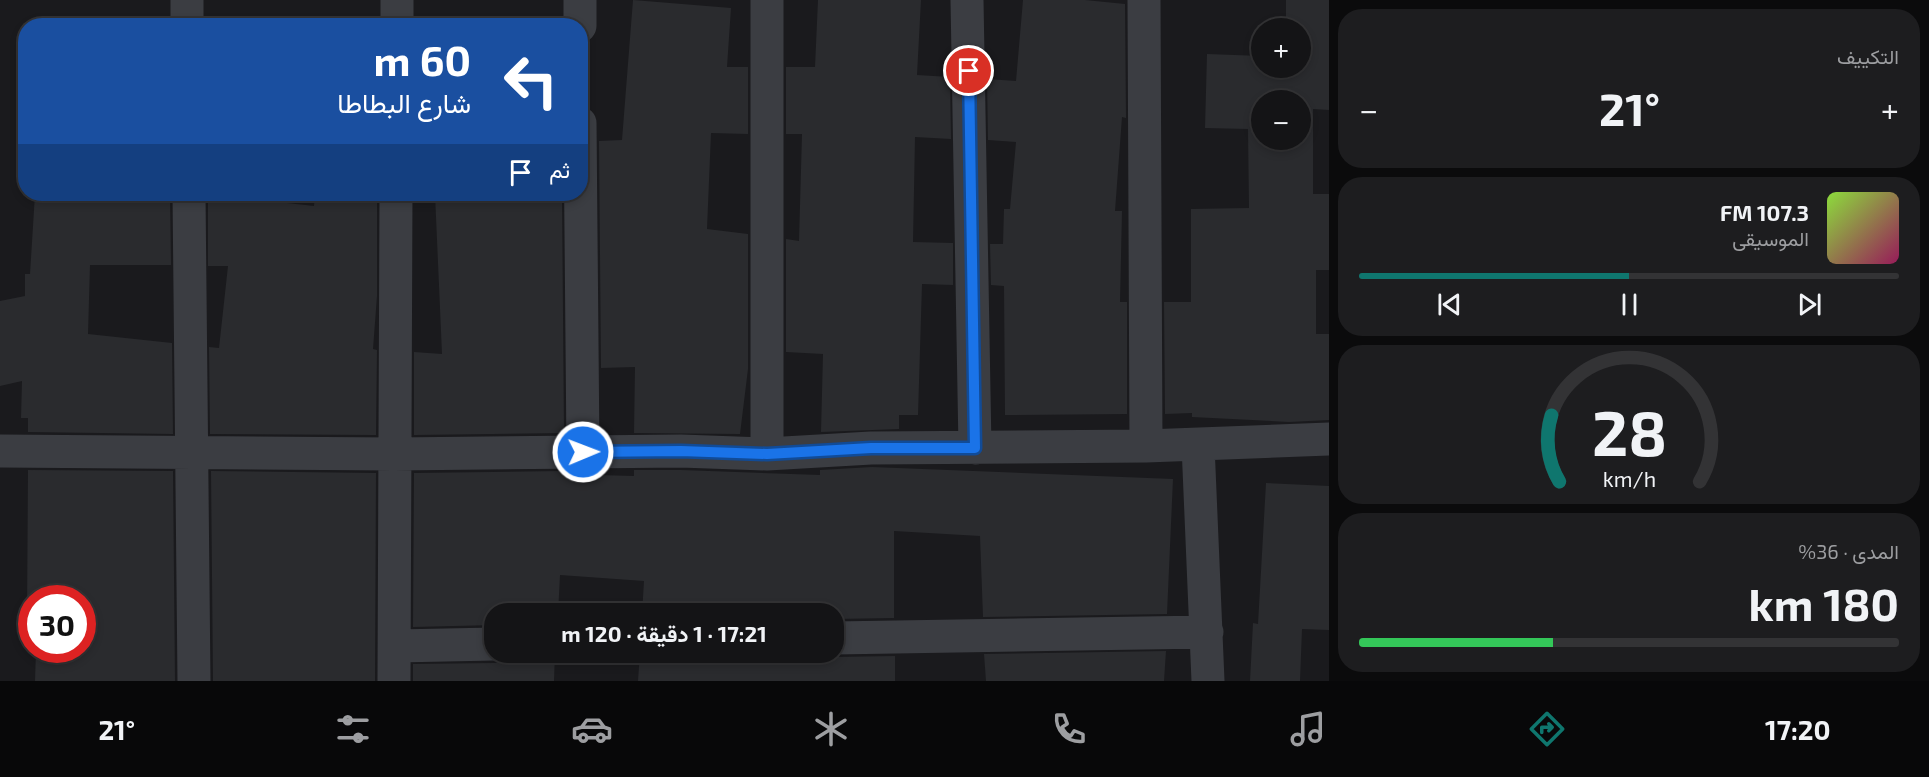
<!DOCTYPE html>
<html lang="ar">
<head>
<meta charset="utf-8">
<style>
  :root { --surface:#141416; --page:#1d1d1f; --text:#f1f3f6; --muted:#9d9ea1; --line:#333335; --accent:#0f766e }
  body { margin:0; font-family:"Exo 2",Vazirmatn,sans-serif; background:var(--page); color:var(--text); direction:rtl; height:100vh; display:flex; flex-direction:column; font-size:22px; white-space:nowrap }
  * { box-sizing:border-box; margin:0 }
  p { font-size:20px; color:var(--muted) }
  .icon { flex:none; width:33px; height:33px; fill:none; stroke:currentColor; stroke-width:2; stroke-linecap:round; stroke-linejoin:round }
  .map { position:relative; flex:1; overflow:hidden; direction:ltr }
  .sheet { display:flex; flex-direction:column; gap:9px; padding:9px; background:#0b0b0c; width:600px }
  .sheet>* { flex:none }
  .guide { position:absolute; left:18px; top:18px; width:570px; height:183px; border-radius:24px; box-shadow:0 3px 9px #0003,0 0 0 2px var(--line); direction:rtl; background:#1a4fa0; color:#fff; overflow:hidden }
  .buttons { position:absolute; left:1251px; top:18px; display:grid; gap:12px }
  .buttons a { display:grid; place-items:center; width:60px; height:60px; border-radius:50%; background:var(--surface); box-shadow:0 3px 9px #0003,0 0 0 2px var(--line); font-size:30px }
  .speed { position:absolute; left:18px; top:585px; display:flex; gap:12px; font-size:30px; font-weight:700; text-align:center }
  .speed>* { display:grid; place-content:center; width:78px; height:78px; border-radius:50%; background:var(--surface); box-shadow:0 3px 9px #0003,0 0 0 2px var(--line); line-height:1 }
  .speed .limit { border:9px solid #d22; background:#fff; color:#111 }
  .pin { position:absolute; display:grid; place-items:center; width:51px; height:51px; color:#fff; margin:-26px; border:3px solid #fff; border-radius:50%; box-shadow:0 2px 6px #0007 }
  .me { position:absolute; width:66px; margin:-33px; rotate:89deg; stroke-linejoin:round; filter:drop-shadow(0 0 4px #0008) }
  .turn { display:flex; align-items:center; gap:21px; height:126px; padding:0 18px; font-size:27px }
  .turn .icon { width:78px; height:78px; stroke-width:2.5 }
  .turn b { display:block; font-size:42px; line-height:51px }
  .then { display:flex; align-items:center; height:57px; padding:0 18px; background:#0003; gap:12px; font-size:22px }
  .big { font-size:45px; font-weight:700; line-height:1.1 }
  .sheet .tile { flex:1; display:flex; flex-direction:column; justify-content:center; gap:9px; min-width:0; padding:0 21px; border-radius:24px; background:var(--page) }
  .sheet .dial { align-items:center; gap:0 }
  .dial svg { height:156px; overflow:visible; fill:none; stroke:var(--line); stroke-width:7; stroke-linecap:round; text-anchor:middle }
  .dial text { fill:var(--text); stroke:none }
  .song { display:flex; align-items:center; gap:18px }
  .cover { width:72px; height:72px; border-radius:9px; background:linear-gradient(135deg,hsl(90 70% 55%),hsl(330 70% 35%)) }
  .played { height:6px; border-radius:3px; background:linear-gradient(90deg,var(--accent) 50%,var(--line) 50%) }
  .keys { display:flex; justify-content:space-around; direction:ltr }
  .heat { display:flex; justify-content:space-between; align-items:center; font-size:33px; direction:ltr }
  .charge { height:9px; border-radius:4px; background:linear-gradient(90deg,#34c759 36%,var(--line) 0) }
  .trip { position:absolute; left:484px; top:603px; width:360px; height:60px; border-radius:24px; background:var(--surface); box-shadow:0 3px 9px #0003,0 0 0 2px var(--line); font-weight:700; line-height:60px; text-align:center; direction:rtl }
  .dock { display:flex; height:96px; justify-content:space-around; align-items:center; background:#080809; color:var(--muted) }
  .dock .icon { width:42px; height:42px }
  .dock .active { color:var(--accent) }
  .dock b { font-size:27px; color:var(--text) }
  main { display:flex; flex:1; min-height:0 }
  .map>svg:first-child { display:block }
  .building { fill:#2a2b2e; fill-rule:evenodd }
  .lines { fill:none; stroke-linecap:round; stroke-linejoin:round }
  .street { stroke:#3b3d42; stroke-width:33 }
  .route-casing { stroke:#114b97; stroke-width:15 }
  .route { stroke:#1a73e8; stroke-width:10 }
</style>
</head>
<body>
<main>
<section class="sheet">
<div class="tile"><p>التكييف</p>
<div class="heat"><a>−</a><b class="big">21°</b><a>+</a></div>
</div>
<div class="tile">
<div class="song"><i class="cover"></i><div><b>107.3 FM</b><p>الموسيقى</p></div></div>
<div class="played"></div>
<div class="keys"><svg class="icon" aria-label="previous" viewBox="0 0 24 24"><path d="M18 5L8 12l10 7zM5 5v14"/></svg><svg class="icon" aria-label="pause" viewBox="0 0 24 24"><path d="M8 5v14M16 5v14"/></svg><svg class="icon" aria-label="next" viewBox="0 0 24 24"><path d="M6 5l10 7-10 7zM19 5v14"/></svg></div>
</div>
<div class="tile dial"><svg viewBox="0 0 100 80">
<path d="M14 69A42 42 0 1 1 86 69"/>
<path d="M14 69A42 42 0 0 1 10 35" stroke="#0f766e"/>
<text x="50" y="56" font-size="32" font-weight="700">28</text>
<text x="50" y="72" font-size="11">km/h</text>
</svg></div>
<div class="tile"><p>المدى · 36%</p><b class="big">180 km</b><div class="charge"></div></div>
</section>
<div class="map">
<svg width="1329" height="681" viewBox="0 0 1329 681">
  <rect width="100%" height="100%" fill="#1a1a1d"/>
  <path class="building" d="M633,0l98,8 -4,59h21v67l-37,-1 -4,96 41,5v135l-8,65 -106,-1 1,-66 -34,1 -2,-227 23,-1z
    M818,0h103l-4,75 33,2 1,62 -36,-2 -2,105 40,1v42l-31,-1 -4,131h-19v14l-78,3 2,-78 -37,-2v-113l13,2 3,-107h-16v-67h29z
    M1023,0h62l40,4 1,114 -4,-1 -7,94h7l-2,91h7v112l-122,1 -1,-129 -13,-1 -1,-41h13l1,-35h6l6,-67 -28,-2 -1,-61 29,2z
    M1286,0h43v110l-16,-1v85h16v76h-13v64h13v86l-40,2 -97,-5v-4l-27,1 -1,-112h27v-93l58,-1 -1,-79 -43,-1 2,-74 55,2v12h38v-40h-14zM1262,100h38v40h-38z
    M35,194h135l1,71h-81l-2,69 84,9 1,91 -145,-2v-14h-7l1,-37 -22,5v-85l25,-5v-22h5z
    M208,194l106,12 1,-12h62v102l-4,53 4,1 -1,85 -166,-1 -1,-87 10,1 9,-82h-20z
    M435,194h127l2,239 -150,2v-83l28,2z
    M872,467l301,12 -6,135 -184,3 -3,-81 -86,-5v87l-60,1v-5h-192l2,-33 -84,-6 -2,39h-63v11l-82,2 1,-154 148,-2 -1,3 73,2v-6h47l139,5v-5z
    M28,470l145,1 2,210h-140l1,-31h46v-52h-50v20h-5z
    M211,471l165,2 -1,208h-162z
    M1266,483l63,3v144l-27,-1 -2,52h-50l3,-58 5,1z
    M1166,651l-2,30h-178l-2,-27z
    M512,652h43l-1,29h-141v-17l82,-1 10,-3z
    M640,652h183l11,5 61,-1v25h-257z"/>
  <g class="lines">
    <path class="street" d="M187,0v26
      M580,0v26
      M767,0v454
      M967,0l8,448
      M1144,0l2,446
      M397,26v-26
      M580,123l3,329
      M189,194l5,487
      M1198,445l10,236
      M0,451l394,3 287,-3 86,3 104,-6 275,-2 183,-7
      M834,638l373,-6
      M396,646l99,-2
      M394,681l2,-487"/>
  </g>
  <g class="lines">
    <defs>
      <path id="route" d="M583,452l98,-1 86,3 104,-6h104l-6,-377"/>
    </defs>
    <use href="#route" class="route-casing"/>
    <use href="#route" class="route"/>
  </g>
</svg>
<div class="buttons">
<a>+</a>
<a>−</a>
</div>
<div class="speed"><div class="limit">30</div></div>
<div class="pin" style="left:969px;top:71px;background:#d93025"><svg class="icon" aria-label="arrive" viewBox="0 0 24 24"><path d="M6 21V4h12l-3 4 3 4H6"/></svg></div>
<svg class="me" style="left:583px;top:452px" viewBox="-20 -20 40 40"><circle r="17" fill="#1a73e8" stroke="#fff" stroke-width="3"/><path d="M0-11L8 9 0 5-8 9z" fill="#fff"/></svg>
<div class="trip">17:21 · 1 دقيقة · 120 m</div>
<div class="guide">
<div class="turn"><svg class="icon" aria-label="left" viewBox="0 0 24 24"><path d="M17 20v-9H6M10 6l-5 5 5 5"/></svg><div><b>60 m</b>شارع البطاطا</div></div>
<div class="then">ثم<svg class="icon" aria-label="arrive" viewBox="0 0 24 24"><path d="M6 21V4h12l-3 4 3 4H6"/></svg></div>
</div>
</div>
</main>
<nav class="dock">
<b>17:20</b>
<svg class="icon active" aria-label="directions" viewBox="0 0 24 24"><path d="M12 3l9 9-9 9-9-9zM9 14v-3h6M13 9l2 2-2 2"/></svg>
<svg class="icon" aria-label="music" viewBox="0 0 24 24"><path d="M9 18V5l10-2v13"/><circle cx="6" cy="18" r="3"/><circle cx="16" cy="16" r="3"/></svg>
<svg class="icon" aria-label="phone" viewBox="0 0 24 24"><path d="M5 4h4l2 5-3 2q2 4 5 5l2-3 5 2v4C11 20 4 13 5 4z"/></svg>
<svg class="icon" aria-label="climate" viewBox="0 0 24 24"><path d="M12 3v18M4 7l16 10M4 17L20 7"/></svg>
<svg class="icon" aria-label="car" viewBox="0 0 24 24"><path d="M5 17H2v-5l4-1 3-4h7l3 4 3 1v5h-3M9 17h6M6 11h13"/><circle cx="7" cy="17" r="2"/><circle cx="17" cy="17" r="2"/></svg>
<svg class="icon" aria-label="filters" viewBox="0 0 24 24"><path d="M4 7h16M4 17h16"/><circle cx="9" cy="7" r="2"/><circle cx="15" cy="17" r="2"/></svg>
<b>21°</b>
</nav>
</body>
</html>
